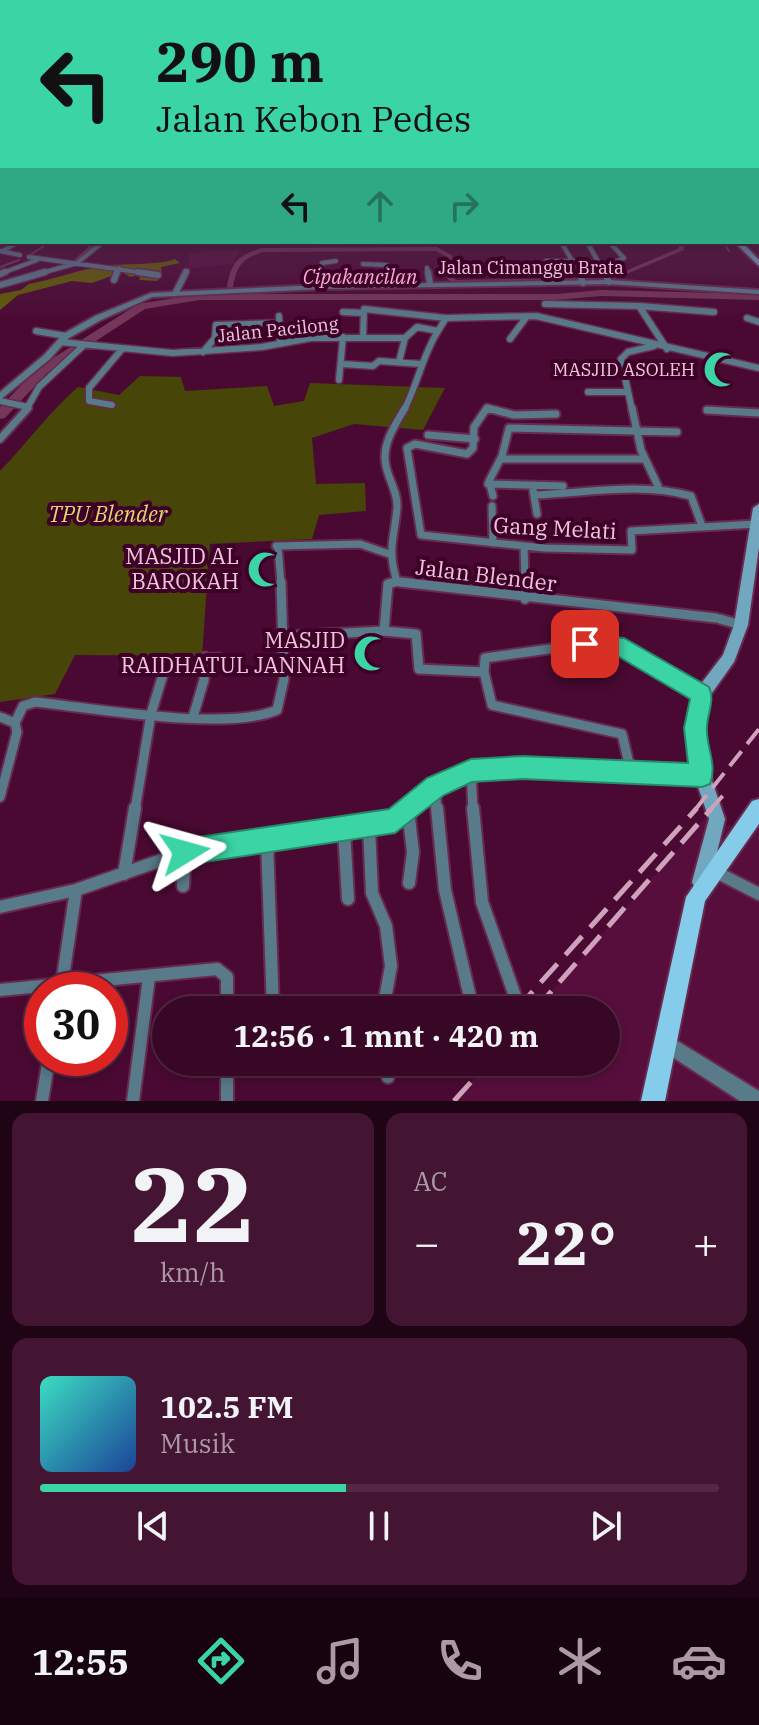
<!DOCTYPE html>
<html lang="id">
<head>
<meta charset="utf-8">
<style>
  :root { --surface:#380726; --page:#431532; --text:#f1f3f6; --muted:#ab99a7; --line:#522843; --accent:#3bd4a4 }
  body { margin:0; font-family:"IBM Plex Serif",serif; background:var(--page); color:var(--text); height:100vh; display:flex; flex-direction:column; font-size:30px; white-space:nowrap }
  * { box-sizing:border-box; margin:0 }
  p { font-size:26px; color:var(--muted) }
  .icon { flex:none; width:44px; height:44px; fill:none; stroke:currentColor; stroke-width:2; stroke-linecap:round; stroke-linejoin:round }
  .map { position:relative; height:1101px; overflow:hidden }
  .drawer { display:flex; flex-direction:column; gap:12px; padding:12px; background:#1f0415; flex:1 }
  .drawer>* { flex:none }
  .hud { position:absolute; left:0px; top:0px; width:760px; height:244px; box-shadow:0 4px 12px #0003,0 0 0 2px var(--line); background:#3bd4a4; color:#111; overflow:hidden }
  .speed { position:absolute; left:24px; top:972px; display:flex; gap:16px; font-size:40px; font-weight:700; text-align:center }
  .speed>* { display:grid; place-content:center; width:104px; height:104px; border-radius:50%; background:var(--surface); box-shadow:0 4px 12px #0003,0 0 0 2px var(--line); line-height:1 }
  .speed .limit { border:12px solid #d22; background:#fff; color:#111 }
  .pin { position:absolute; display:grid; place-items:center; width:68px; height:68px; color:#fff; margin:-34px; border-radius:16px; box-shadow:0 4px 12px #0006 }
  .me { position:absolute; width:88px; margin:-44px; rotate:82deg; stroke-linejoin:round; filter:drop-shadow(0 0 6px #0008) }
  .turn { display:flex; align-items:center; gap:28px; height:168px; padding:0 24px; font-size:36px }
  .turn .icon { width:104px; height:104px; stroke-width:2.5 }
  .turn b { display:block; font-size:56px; line-height:68px }
  .lanes { display:flex; align-items:center; height:76px; padding:0 24px; background:#0003; justify-content:center; gap:40px; direction:ltr }
  .lanes .off { opacity:.35 }
  .big { font-size:60px; font-weight:800; line-height:1.1 }
  .drawer .card { flex:1; display:flex; flex-direction:column; justify-content:center; gap:12px; min-width:0; padding:0 28px; border-radius:16px; background:var(--page) }
  .drawer .dial { align-items:center; gap:0 }
  .dial b { font-size:104px; line-height:1 }
  .song { display:flex; align-items:center; gap:24px }
  .cover { width:96px; height:96px; border-radius:12px; background:linear-gradient(135deg,hsl(170 70% 55%),hsl(220 70% 35%)) }
  .played { height:8px; border-radius:4px; background:linear-gradient(90deg,var(--accent) 45%,var(--line) 45%) }
  .keys { display:flex; justify-content:space-around; direction:ltr }
  .heat { display:flex; justify-content:space-between; align-items:center; font-size:44px; direction:ltr }
  .drawer .tiles { flex:1; display:grid; gap:12px; grid-template-columns:1fr 1fr }
  .card:last-child { grid-column:span 2 }
  .trip { position:absolute; left:152px; top:996px; width:468px; height:80px; border-radius:40px; background:var(--surface); box-shadow:0 4px 12px #0003,0 0 0 2px var(--line); font-weight:800; line-height:80px; text-align:center }
  .dock { display:flex; height:128px; justify-content:space-around; align-items:center; background:#16030f; color:var(--muted) }
  .dock .icon { width:56px; height:56px }
  .dock .current { color:var(--accent) }
  .dock b { font-size:36px; color:var(--text) }
  .map>svg:first-child { display:block }
  .built { fill:#570e3c }
  .green { fill:#474507 }
  .forest { fill:#605d03 }
  .lines { fill:none; stroke-linecap:round; stroke-linejoin:round }
  .stream { stroke:#743659; stroke-width:2 }
  .canal { fill:#743659; fill-rule:evenodd }
  .river { fill:#743659; fill-rule:evenodd }
  .minor-far4-casing { stroke:#682b50; stroke-width:6 }
  .minor-far3-casing { stroke:#682b50; stroke-width:9 }
  .minor-far2-casing { stroke:#682b50; stroke-width:11 }
  .minor-far1-casing { stroke:#682b50; stroke-width:13 }
  .minor-casing { stroke:#682b50; stroke-width:16 }
  .tertiary-casing { stroke:#682b50; stroke-width:4 }
  .secondary-casing { stroke:#682b50; stroke-width:4 }
  .primary-casing { stroke:#682b50; stroke-width:4 }
  .trunk-casing { stroke:#682b50; stroke-width:4 }
  .motorway-casing { stroke:#682b50; stroke-width:4 }
  .minor-far4 { stroke:#587a89; stroke-width:4 }
  .minor-far3 { stroke:#587a89; stroke-width:6 }
  .minor-far2 { stroke:#587a89; stroke-width:7 }
  .minor-far1 { stroke:#587a89; stroke-width:9 }
  .minor { stroke:#587a89; stroke-width:12 }
  .tertiary { fill:#587a89; fill-rule:evenodd }
  .secondary { fill:#71a8c0; fill-rule:evenodd }
  .primary { fill:#84ccea; fill-rule:evenodd }
  .trunk { fill:#9ddaf4; fill-rule:evenodd }
  .motorway { fill:#b6e7fd; fill-rule:evenodd }
  .rail-far1 { stroke:#cea2ba; stroke-width:4; stroke-dasharray:19 9; stroke-linecap:butt }
  .rail { stroke:#cea2ba; stroke-width:5; stroke-dasharray:25 12; stroke-linecap:butt }
  .route { fill:#3bd4a4; stroke:#268a6b; stroke-width:2 }
  .labels { text-anchor:middle; stroke-width:8; stroke-linejoin:round; paint-order:stroke }
  .far-street-label { font-size:18px; fill:#eec6da; stroke:#3e0028 }
  .far-poi-label { font-size:18px; fill:#eec6da; stroke:#3e0028; text-anchor:end }
  .far-water-label { font-size:20px; font-style:italic; fill:#f8abd3; stroke:#3e0028 }
  .park-label { font-size:22px; font-style:italic; fill:#ddd970; stroke:#3e0028 }
  .street-label { font-size:22px; fill:#eec6da; stroke:#3e0028 }
  .poi-label { font-size:22px; fill:#eec6da; stroke:#3e0028; text-anchor:end }
</style>
</head>
<body>
<div class="map">
<svg width="759" height="1101" viewBox="0 0 759 1101">
  <rect width="100%" height="100%" fill="#4a0932"/>
  <path class="built" d="M202,249l18,1 20,1 -9,13 -43,5 1,-15 11,-1z
    M759,804v297h-305l35,-39h117v-52h-71l178,-201 4,11 19,9z"/>
  <path class="green" d="M140,376l41,1 4,14 82,-5 7,20 30,-5 6,-18 135,5 -22,42 -69,-6 -42,14 4,46 49,-1 1,28 -47,4 -7,24 -102,5 -8,112 -127,-1 -20,39 -55,8v-231c27,-28 49,-59 78,-84l41,8z"/>
  <path class="forest" d="M175,259l5,4 -19,4 1,9 -5,5 -18,-1 2,-5 -11,2 -8,-5 -30,11 -20,-2 -54,14 -18,15v-16l21,-4 8,-6c25,-5 49,-14 73,-18 19,-3 55,0 73,-7z"/>
  <g class="lines">
    <path class="stream" d="M723,242l6,9
      M30,255l20,-13
      M0,267l19,-7"/>
    <path class="canal" d="M94,242h7l-23,20h-4v-2z
      M677,242h6l1,8 -72,30 -5,-1 72,-31z
      M437,247l16,9c-6,9 -6,17 3,24l122,-2 3,2 -3,2 -123,2c-12,-6 -16,-16 -8,-27l-11,-6 -173,1c-21,7 -26,13 -30,35l-3,2 -3,-2c4,-25 11,-32 35,-39z
      M585,278h19l3,2 -3,2 -21,-1v-2z"/>
    <path class="river" d="M601,290l158,4v6l-158,-4 -45,4h-357l-54,9 -98,64 -42,45 -5,1v-12l39,-40 99,-63 61,-10h357z"/>
    <defs>
      <path id="minor-far4" d="M561,242l19,32
        M587,242l17,30
        M0,251l20,4
        M3,251l15,-9
        M29,257l123,17
        M546,261h29
        M363,264l23,1v9
        M427,268l1,6
        M0,274l37,-14
        M38,274l39,-11 26,-21
        M116,274l3,-6
        M185,274l2,-3
        M321,274l1,-11 14,-2
        M605,274l10,-5v-7l9,-4 -15,-16"/>
      <path id="minor-far3" d="M138,272l20,3
        M386,272l1,13
        M428,272l2,12
        M579,272l4,11
        M604,272l5,10
        M0,274l5,-2
        M114,280l3,-8
        M0,285l45,-13
        M320,287l1,-15
        M176,292l10,-20
        M545,304l94,2
        M343,312l21,1
        M279,316l1,28
        M747,318l12,4
        M36,331l30,5
        M363,338l1,-29 82,9
        M510,339l15,-20
        M60,342l113,11 89,-6 49,-9h94l12,-11 21,4 8,-13 90,-2 223,52
        M667,349l-28,-43 75,6
        M203,352l12,-14 1,-13 62,-2
        M399,362l6,-24
        M342,364l31,2 6,-5 42,3
        M339,380l4,-43
        M588,392h39
        M0,401l28,6
        M112,405l-23,-4v-13l33,-39
        M26,410l13,-23 45,-42
        M404,410c14,-26 18,-54 34,-79
        M486,410h7
        M632,410l-11,-51 7,-7 26,-6"/>
      <path id="minor-far2" d="M405,408c-10,17 -24,37 -19,58 3,15 12,26 11,42 -3,33 -10,40 0,74l18,2
        M632,408l9,42 17,36
        M707,410l52,3
        M556,414l-42,1 -27,-7 -13,19 -1,21 -6,6 -52,-10 -8,4 14,87 123,13 88,2 -1,-19 125,-7
        M428,435l47,4
        M0,439l28,-31
        M501,459h144
        M488,484l75,2
        M533,490l4,24
        M534,495c52,-2 106,-13 157,1l11,30
        M493,496l-4,-15 13,-25 7,-28 168,4
        M492,506l1,37
        M276,546l84,-2 29,10
        M278,546l3,38
        M524,546l1,38
        M388,584l9,-2"/>
      <path id="minor-far1" d="M400,582l316,36
        M525,582v17
        M720,619l21,6
        M384,631l4,-47 7,-2
        M284,636l100,-5 32,3 3,35 65,3 1,-14 100,-14 32,1 85,49
        M484,672l8,33 130,29 9,38
        M0,717l15,6 2,9 -17,65
        M193,717l11,-37 1,-23
        M15,723l8,-17 12,-4c59,6 190,30 242,8l7,-31 -3,-97
        M471,771l2,39
        M435,786l2,24
        M135,810l16,-96 16,-53 52,-3
        M406,810l29,-24 36,-15 52,-4 179,8"/>
      <path id="minor" d="M437,808l8,82 28,120
        M473,808l9,94 33,94
        M408,810l5,42 -4,31
        M369,827l3,66 14,33 5,40 -8,44
        M344,830l4,69
        M267,841l6,169
        M714,871l45,23
        M124,874l11,-66
        M183,886l2,-34
        M0,907l76,-17 109,-38 210,-32 14,-12
        M0,990l217,-21 10,8v33
        M61,990l15,-100
        M227,1062v39
        M387,1062l1,15
        M42,1101l7,-43
        M133,1101l16,-124"/>
      <path id="tertiary" d="M609,280l150,10v4l-150,-10 -289,5 -168,8 -51,23 -32,18 -19,21 -50,41v-8l44,-37 19,-21 32,-18 56,-23 169,-8z
        M666,1034l93,57v10h-19l-80,-52 -3,-6 3,-6z"/>
      <path id="secondary" d="M734,242h8l17,18v6z
        M759,504v43l-11,78 -14,37 -25,35 -7,31 8,47 15,44 -15,63 -3,6 -6,3 -6,-3 -3,-6 17,-63 -15,-44 -6,-47 9,-39 26,-34 11,-30 19,-117z"/>
      <path id="primary" d="M759,799v25l-54,77 -40,200h-24l45,-204 66,-96z"/>
      <path id="trunk" d="M0,195h2v4h-2z"/>
      <path id="motorway" d="M0,200h2v6h-2z"/>
    </defs>
    <use href="#minor-far4" class="minor-far4-casing"/>
    <use href="#minor-far3" class="minor-far3-casing"/>
    <use href="#minor-far2" class="minor-far2-casing"/>
    <use href="#minor-far1" class="minor-far1-casing"/>
    <use href="#minor" class="minor-casing"/>
    <use href="#tertiary" class="tertiary-casing"/>
    <use href="#secondary" class="secondary-casing"/>
    <use href="#primary" class="primary-casing"/>
    <use href="#trunk" class="trunk-casing"/>
    <use href="#motorway" class="motorway-casing"/>
    <use href="#minor-far4" class="minor-far4"/>
    <use href="#minor-far3" class="minor-far3"/>
    <use href="#minor-far2" class="minor-far2"/>
    <use href="#minor-far1" class="minor-far1"/>
    <use href="#minor" class="minor"/>
    <use href="#tertiary" class="tertiary"/>
    <use href="#secondary" class="secondary"/>
    <use href="#primary" class="primary"/>
    <use href="#trunk" class="trunk"/>
    <use href="#motorway" class="motorway"/>
    <path class="rail-far1" d="M695,810l64,-81
      M710,810l18,-20"/>
    <path class="rail" d="M516,1010l181,-202
      M535,1010l177,-202
      M454,1101l35,-39"/>
  </g>
  <linearGradient id="sky" x2="0" y2="1"><stop stop-color="#29051c"/><stop offset="0.52" stop-color="#5a325a"/><stop offset="1" stop-color="#5a325a" stop-opacity="0"/></linearGradient>
  <rect width="759" height="323" fill="url(#sky)"/>
  <path class="route" d="M585,635l39,3 85,49c6,13 -1,25 -2,39 -2,19 11,39 3,58l-8,3 -179,-8 -51,3 -28,13 -49,38 -210,32 -9,-4 -4,-9 4,-9 9,-4 204,-30 38,-31 44,-19 52,-3 165,7 -4,-35 6,-29 -76,-45 -36,-4 -3,-6 3,-6z"/>
  <defs>
    <symbol id="mosque-bare" viewBox="-9 -9 18 18"><path d="M3.5-4.9A6 6 0 1 0 3.5 4.9A5 5 0 1 1 3.5-4.9Z" fill="#3bd4a4" stroke="#3e0028" stroke-width="2.5" paint-order="stroke"/></symbol>
  </defs>
  <g fill-rule="evenodd">
    <use href="#mosque-bare" x="696" y="344" width="51" height="51"/>
    <use href="#mosque-bare" x="240" y="544" width="51" height="51"/>
    <use href="#mosque-bare" x="346" y="628" width="51" height="51"/>
  </g>
  <g class="labels">
    <g class="far-street-label">
      <text x="531" y="274">Jalan Cimanggu Brata</text>
      <text transform="translate(278 330) rotate(-6)" y="6">Jalan Pacilong</text>
    </g>
    <g class="far-poi-label">
      <text x="695" y="376">MASJID ASOLEH</text>
    </g>
    <g class="far-water-label">
      <text x="360" y="284">Cipakancilan</text>
    </g>
    <g class="park-label">
      <text x="108" y="522">TPU Blender</text>
    </g>
    <g class="street-label">
      <text transform="translate(555 528) rotate(3)" y="8">Gang Melati</text>
      <text transform="translate(486 575) rotate(7)" y="8">Jalan Blender</text>
    </g>
    <g class="poi-label">
      <text x="239" y="564">MASJID AL<tspan x="239" dy="25">BAROKAH</tspan></text>
      <text x="345" y="648">MASJID<tspan x="345" dy="25">RAIDHATUL JANNAH</tspan></text>
    </g>
  </g>
</svg>
<div class="speed"><div class="limit">30</div></div>
<div class="pin" style="left:585px;top:644px;background:#d93025"><svg class="icon" aria-label="arrive" viewBox="0 0 24 24"><path d="M6 21V4h12l-3 4 3 4H6"/></svg></div>
<svg class="me" style="left:185px;top:852px" viewBox="-20 -20 40 40"><path d="M0-17L14 15 0 8-14 15z" fill="#3bd4a4" stroke="#fff" stroke-width="4"/></svg>
<div class="trip">12:56 · 1 mnt · 420 m</div>
<div class="hud">
<div class="turn"><svg class="icon" aria-label="left" viewBox="0 0 24 24"><path d="M17 20v-9H6M10 6l-5 5 5 5"/></svg><div><b>290 m</b>Jalan Kebon Pedes</div></div>
<div class="lanes"><svg class="icon" aria-label="left" viewBox="0 0 24 24"><path d="M17 20v-9H6M10 6l-5 5 5 5"/></svg><svg class="icon off" aria-label="ahead" viewBox="0 0 24 24"><path d="M12 20V5M6 11l6-6 6 6"/></svg><svg class="icon off" aria-label="right" viewBox="0 0 24 24"><path d="M7 20v-9h11M14 6l5 5-5 5"/></svg></div>
</div>
</div>
<section class="drawer">
<div class="tiles">
<div class="card dial"><b>22</b><p>km/h</p></div>
<div class="card"><p>AC</p>
<div class="heat"><a>−</a><b class="big">22°</b><a>+</a></div>
</div>
<div class="card">
<div class="song"><i class="cover"></i><div><b>102.5 FM</b><p>Musik</p></div></div>
<div class="played"></div>
<div class="keys"><svg class="icon" aria-label="previous" viewBox="0 0 24 24"><path d="M18 5L8 12l10 7zM5 5v14"/></svg><svg class="icon" aria-label="pause" viewBox="0 0 24 24"><path d="M8 5v14M16 5v14"/></svg><svg class="icon" aria-label="next" viewBox="0 0 24 24"><path d="M6 5l10 7-10 7zM19 5v14"/></svg></div>
</div>
</div>
</section>
<nav class="dock">
<b>12:55</b>
<svg class="icon current" aria-label="directions" viewBox="0 0 24 24"><path d="M12 3l9 9-9 9-9-9zM9 14v-3h6M13 9l2 2-2 2"/></svg>
<svg class="icon" aria-label="music" viewBox="0 0 24 24"><path d="M9 18V5l10-2v13"/><circle cx="6" cy="18" r="3"/><circle cx="16" cy="16" r="3"/></svg>
<svg class="icon" aria-label="phone" viewBox="0 0 24 24"><path d="M5 4h4l2 5-3 2q2 4 5 5l2-3 5 2v4C11 20 4 13 5 4z"/></svg>
<svg class="icon" aria-label="climate" viewBox="0 0 24 24"><path d="M12 3v18M4 7l16 10M4 17L20 7"/></svg>
<svg class="icon" aria-label="car" viewBox="0 0 24 24"><path d="M5 17H2v-5l4-1 3-4h7l3 4 3 1v5h-3M9 17h6M6 11h13"/><circle cx="7" cy="17" r="2"/><circle cx="17" cy="17" r="2"/></svg>
</nav>
</body>
</html>
